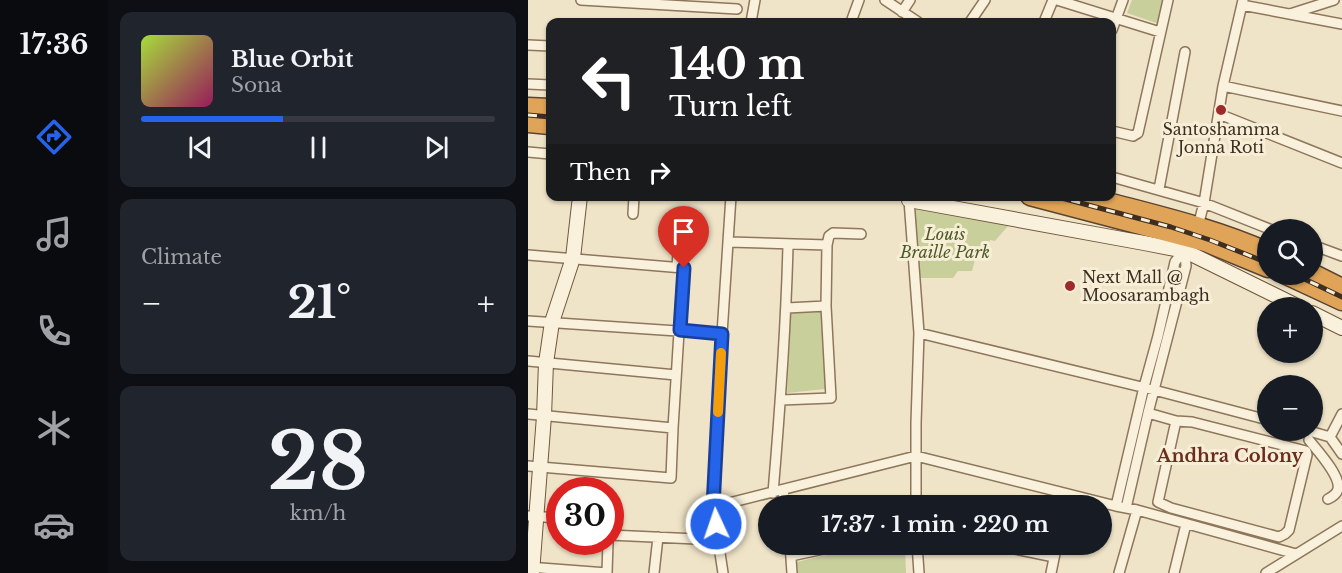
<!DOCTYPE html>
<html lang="en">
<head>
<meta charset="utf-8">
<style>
  :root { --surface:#171b24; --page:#20242c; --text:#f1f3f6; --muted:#9ea1a6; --line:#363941; --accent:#2563eb }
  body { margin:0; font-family:"Libre Baskerville",serif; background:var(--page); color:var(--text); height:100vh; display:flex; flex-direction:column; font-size:22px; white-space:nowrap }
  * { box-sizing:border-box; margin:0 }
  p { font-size:20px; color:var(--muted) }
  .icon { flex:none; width:33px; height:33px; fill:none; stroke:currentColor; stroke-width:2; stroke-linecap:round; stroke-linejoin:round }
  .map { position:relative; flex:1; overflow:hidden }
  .drawer { display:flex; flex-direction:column; gap:12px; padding:12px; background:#0d0f14; width:420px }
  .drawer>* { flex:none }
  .top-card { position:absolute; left:18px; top:18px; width:570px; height:183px; border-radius:12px; box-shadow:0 2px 4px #0004; background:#202124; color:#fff; overflow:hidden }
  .tools { position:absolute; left:729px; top:219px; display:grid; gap:12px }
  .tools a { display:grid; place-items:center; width:66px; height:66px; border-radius:50%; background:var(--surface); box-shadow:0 2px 4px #0004; font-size:30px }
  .speed { position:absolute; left:18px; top:477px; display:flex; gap:12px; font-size:30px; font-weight:700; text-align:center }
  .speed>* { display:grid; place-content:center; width:78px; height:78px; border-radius:50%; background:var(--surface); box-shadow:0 2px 4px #0004; line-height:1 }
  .speed .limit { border:9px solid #d22; background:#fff; color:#111 }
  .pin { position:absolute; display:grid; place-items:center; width:51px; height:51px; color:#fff; margin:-62px -26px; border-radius:50% 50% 50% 0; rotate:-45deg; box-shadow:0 0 6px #0007 }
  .pin .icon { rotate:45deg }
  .me { position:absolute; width:66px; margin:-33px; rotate:357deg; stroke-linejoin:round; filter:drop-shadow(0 0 4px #0008) }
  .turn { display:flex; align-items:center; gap:21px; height:126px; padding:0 24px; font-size:27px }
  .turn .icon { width:78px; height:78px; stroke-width:2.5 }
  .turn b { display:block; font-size:42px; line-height:51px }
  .then { display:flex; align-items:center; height:57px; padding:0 24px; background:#0003; gap:12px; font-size:22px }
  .big { font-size:45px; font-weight:700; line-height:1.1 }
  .drawer .widget { flex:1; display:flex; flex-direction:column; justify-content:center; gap:9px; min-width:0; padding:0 21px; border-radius:12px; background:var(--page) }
  .drawer .dial { align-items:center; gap:0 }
  .dial b { font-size:78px; line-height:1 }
  .song { display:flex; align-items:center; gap:18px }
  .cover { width:72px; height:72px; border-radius:9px; background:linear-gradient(135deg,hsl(80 70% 55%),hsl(330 70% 35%)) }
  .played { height:6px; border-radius:3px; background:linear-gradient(90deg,var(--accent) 40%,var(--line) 40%) }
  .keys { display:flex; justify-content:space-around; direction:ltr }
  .heat { display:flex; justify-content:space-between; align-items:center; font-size:33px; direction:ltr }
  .trip { position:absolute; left:230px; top:495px; width:354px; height:60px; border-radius:30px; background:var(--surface); box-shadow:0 2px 4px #0004; font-weight:700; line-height:60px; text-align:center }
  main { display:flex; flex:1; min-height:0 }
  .menu { display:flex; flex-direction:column; width:108px; justify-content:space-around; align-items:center; background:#090b0e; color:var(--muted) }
  .menu .icon { width:42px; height:42px }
  .menu .on { color:var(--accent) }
  .menu b { font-size:27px; color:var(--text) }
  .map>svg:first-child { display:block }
  .green { fill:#c9cf9b }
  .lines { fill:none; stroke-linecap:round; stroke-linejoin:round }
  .street-casing { stroke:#8d765c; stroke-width:12 }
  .secondary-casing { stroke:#6f573f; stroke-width:16 }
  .highway-casing { stroke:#5b4430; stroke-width:21 }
  .street { stroke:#faf1dc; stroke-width:9 }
  .secondary { stroke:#faf1dc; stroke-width:14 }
  .highway { stroke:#e0a458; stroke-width:18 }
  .rail-casing { stroke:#3d2e20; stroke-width:5 }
  .rail { stroke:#f7eed8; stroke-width:3; stroke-dasharray:9; stroke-linecap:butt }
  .route-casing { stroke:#184099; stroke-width:15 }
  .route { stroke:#2563eb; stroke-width:10 }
  .slow { stroke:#f59e0b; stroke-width:10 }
  .poi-dot { fill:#9e2a2b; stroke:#f7eed8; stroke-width:2 }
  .labels { text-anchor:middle; stroke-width:6; stroke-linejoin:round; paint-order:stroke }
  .poi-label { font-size:16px; fill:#3d2e20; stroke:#f7eed8 }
  .park-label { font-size:16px; font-style:italic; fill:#4d5a26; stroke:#f7eed8 }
  .neighbourhood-label { font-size:18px; font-weight:bold; fill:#6b2e1e; stroke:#f7eed8 }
</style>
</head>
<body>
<main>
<nav class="menu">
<b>17:36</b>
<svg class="icon on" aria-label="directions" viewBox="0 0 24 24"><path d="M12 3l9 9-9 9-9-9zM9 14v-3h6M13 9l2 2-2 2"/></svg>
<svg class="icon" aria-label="music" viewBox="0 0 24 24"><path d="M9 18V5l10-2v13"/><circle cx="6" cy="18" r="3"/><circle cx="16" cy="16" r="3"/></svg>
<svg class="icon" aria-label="phone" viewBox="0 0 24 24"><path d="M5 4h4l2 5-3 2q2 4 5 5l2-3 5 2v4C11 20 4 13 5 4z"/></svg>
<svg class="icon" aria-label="climate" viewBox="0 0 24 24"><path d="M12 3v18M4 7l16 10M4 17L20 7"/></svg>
<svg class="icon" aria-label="car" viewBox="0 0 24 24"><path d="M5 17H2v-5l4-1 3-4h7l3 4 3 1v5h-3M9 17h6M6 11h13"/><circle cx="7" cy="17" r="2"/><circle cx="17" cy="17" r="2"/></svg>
</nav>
<section class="drawer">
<div class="widget">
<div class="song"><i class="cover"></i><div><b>Blue Orbit</b><p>Sona</p></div></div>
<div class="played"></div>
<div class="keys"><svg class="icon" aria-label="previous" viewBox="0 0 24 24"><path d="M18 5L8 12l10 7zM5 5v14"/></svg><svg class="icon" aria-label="pause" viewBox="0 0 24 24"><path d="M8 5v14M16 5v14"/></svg><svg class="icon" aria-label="next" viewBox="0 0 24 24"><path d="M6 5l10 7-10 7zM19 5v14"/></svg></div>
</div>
<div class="widget"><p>Climate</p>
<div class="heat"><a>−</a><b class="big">21°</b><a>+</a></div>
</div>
<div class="widget dial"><b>28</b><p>km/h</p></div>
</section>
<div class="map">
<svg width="814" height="573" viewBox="0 0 814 573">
  <rect width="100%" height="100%" fill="#f0e4c8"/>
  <path class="green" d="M604,0h31l-4,24 -32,-11z
    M385,206l95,20 -13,15 -5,-1 -6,19 -9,1 -3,11h-14l-5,7h-38z
    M293,309l4,80 -38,4 4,-82z
    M345,544l32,1 1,28h-108l-1,-11z"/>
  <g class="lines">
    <defs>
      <path id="street" d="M53,0l156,9
        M357,0l33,22
        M529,0l103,32
        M714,5l100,19
        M374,12l8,-12
        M762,14l44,-14
        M223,22l4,-22
        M323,22l8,-22
        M442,22l15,-22
        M516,22l9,-22
        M584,30l11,-30
        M0,45l22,1
        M0,84l22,1
        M695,86l119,25
        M691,114l123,49
        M584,131l21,5 5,-3 30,-133
        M0,152l22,2
        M584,177l92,26 68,27
        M631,189l26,-137
        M381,200l10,133 -3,90v83
        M105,214l1,-18
        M670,226l6,-23 19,-117 20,-86
        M201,242l98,3 2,-9 4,-3 28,1
        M784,245l30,11
        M0,255l155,13 -10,160 -2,50 -143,-12
        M149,267l2,-28
        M259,308l39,-2
        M0,321l194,13
        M391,333l235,57 114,30
        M0,361l148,14
        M253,400l50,-2 -5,-92 1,-61
        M620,413l28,8 16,1 114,29 1,4 -18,75 -4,4 -6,3 -108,-29 -13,-6 18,-81
        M0,414l145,14
        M778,430l24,7 12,17
        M802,437l12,-23
        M781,440c8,10 32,36 29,49 -1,5 -6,8 -10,10
        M255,490l2,16
        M245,493c7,-83 13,-165 15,-248
        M588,506l28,-119 14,-51 17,-74 11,-15
        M185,507l203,-51 200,50 21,4 159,44
        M598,508l22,-95 38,-147 -1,-15
        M0,516l32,2
        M82,535l108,5
        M262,544l2,29
        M389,544l2,29
        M462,544l64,13
        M263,556l56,-12
        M0,567l79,6
        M79,573l1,-31
        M126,573l4,-36
        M195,573l-10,-66 9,-173 9,-138
        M523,573l6,-29
        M591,573l18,-63
        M646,573l12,-49
        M738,573l76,-47"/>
      <path id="secondary" d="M381,196v4l235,43 41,8 116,57
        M784,313l30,15
        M4,573l12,-157 2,-53 6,-41 21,-64 7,-62"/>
      <path id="highway" d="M0,107l22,1
        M0,123l22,2
        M502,196l175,46 63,26
        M558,196c61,17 124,30 182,56
        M784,273l28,14
        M756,274l58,27"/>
    </defs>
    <use href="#street" class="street-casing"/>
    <use href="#secondary" class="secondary-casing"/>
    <use href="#highway" class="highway-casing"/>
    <use href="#street" class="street"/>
    <use href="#secondary" class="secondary"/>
    <use href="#highway" class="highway"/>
    <defs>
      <path id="rail" d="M0,115l22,2
        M526,196l117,31 39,13 58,23
        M766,274l48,23"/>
    </defs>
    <use href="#rail" class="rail-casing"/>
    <use href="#rail" class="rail"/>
  </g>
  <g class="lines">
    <defs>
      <path id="route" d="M156,268l-4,62 42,4 -9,173 3,17"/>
    </defs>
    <use href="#route" class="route-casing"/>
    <use href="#route" class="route"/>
    <path class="slow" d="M190,412l3,-59"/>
  </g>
  <g class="poi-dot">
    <circle cx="693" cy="110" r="6"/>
    <circle cx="542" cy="286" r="6"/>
  </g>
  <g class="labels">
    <g class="poi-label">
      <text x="693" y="135">Santoshamma<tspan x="693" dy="18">Jonna Roti</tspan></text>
      <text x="554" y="283" text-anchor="start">Next Mall @<tspan x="554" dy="18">Moosarambagh</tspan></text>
    </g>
    <g class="park-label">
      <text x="417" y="240">Louis<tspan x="417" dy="18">Braille Park</tspan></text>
    </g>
    <g class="neighbourhood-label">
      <text x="702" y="462">Andhra Colony</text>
    </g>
  </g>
</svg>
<div class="tools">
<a><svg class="icon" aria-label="search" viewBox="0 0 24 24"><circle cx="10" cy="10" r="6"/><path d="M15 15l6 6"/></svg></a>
<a>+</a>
<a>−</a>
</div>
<div class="speed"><div class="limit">30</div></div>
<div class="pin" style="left:156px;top:268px;background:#d93025"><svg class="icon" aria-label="arrive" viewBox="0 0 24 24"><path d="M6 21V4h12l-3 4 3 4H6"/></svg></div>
<svg class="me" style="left:188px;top:524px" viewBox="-20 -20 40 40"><circle r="17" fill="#2563eb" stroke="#fff" stroke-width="3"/><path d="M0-11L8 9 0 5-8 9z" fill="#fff"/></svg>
<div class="trip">17:37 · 1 min · 220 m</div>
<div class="top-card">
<div class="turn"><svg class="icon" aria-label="left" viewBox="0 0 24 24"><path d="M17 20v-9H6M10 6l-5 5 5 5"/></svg><div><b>140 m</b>Turn left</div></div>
<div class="then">Then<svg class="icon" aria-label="right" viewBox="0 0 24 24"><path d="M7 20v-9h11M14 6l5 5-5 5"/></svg></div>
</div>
</div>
</main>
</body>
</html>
